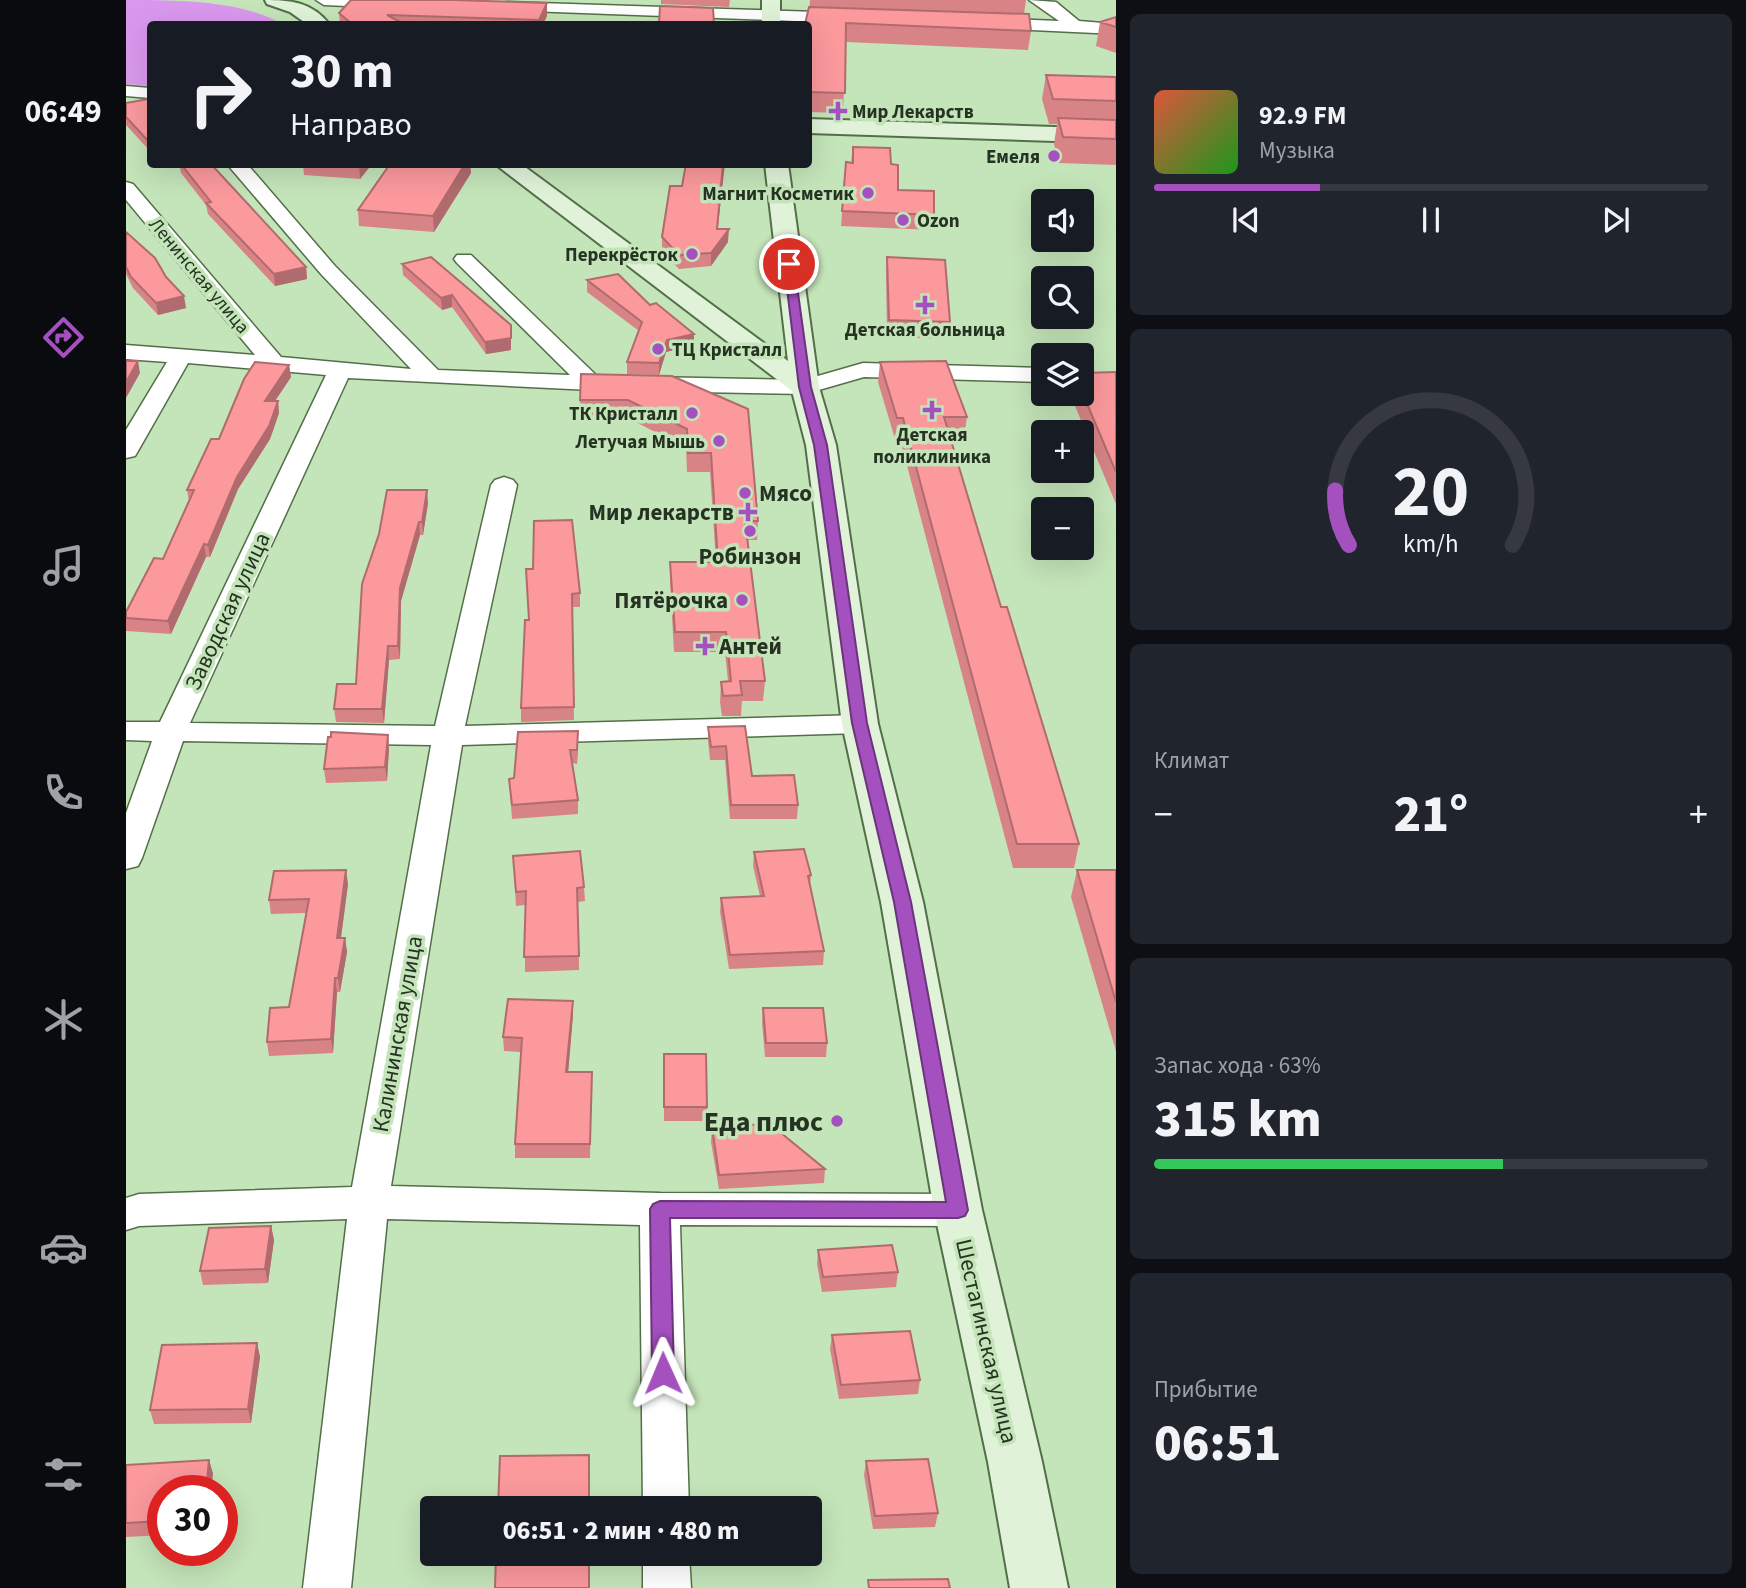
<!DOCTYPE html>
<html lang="ru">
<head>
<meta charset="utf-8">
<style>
  :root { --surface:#171b24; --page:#20242c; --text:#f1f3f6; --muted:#9ea1a6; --line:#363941; --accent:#a450be }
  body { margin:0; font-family:"Source Sans 3",sans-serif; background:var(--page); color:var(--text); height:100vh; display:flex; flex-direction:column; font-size:26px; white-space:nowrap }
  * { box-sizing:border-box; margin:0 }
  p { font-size:23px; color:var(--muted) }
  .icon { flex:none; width:38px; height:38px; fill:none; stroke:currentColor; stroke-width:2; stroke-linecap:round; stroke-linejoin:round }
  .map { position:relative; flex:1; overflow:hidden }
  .panel { display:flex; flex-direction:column; gap:14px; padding:14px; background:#0d0f14; width:630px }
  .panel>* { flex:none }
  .banner { position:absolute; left:21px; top:21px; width:665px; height:147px; border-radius:7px; box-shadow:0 7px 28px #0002; background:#171b24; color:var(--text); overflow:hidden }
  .tools { position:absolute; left:905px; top:189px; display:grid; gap:14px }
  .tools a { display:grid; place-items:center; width:63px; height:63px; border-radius:7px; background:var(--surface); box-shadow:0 7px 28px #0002; font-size:35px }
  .speed { position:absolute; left:21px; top:1475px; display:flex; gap:14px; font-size:35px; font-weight:700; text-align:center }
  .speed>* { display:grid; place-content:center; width:91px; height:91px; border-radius:50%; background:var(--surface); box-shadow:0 7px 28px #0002; line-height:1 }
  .speed .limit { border:10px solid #d22; background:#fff; color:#111 }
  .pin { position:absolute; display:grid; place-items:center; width:60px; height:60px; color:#fff; margin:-30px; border:4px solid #fff; border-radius:50%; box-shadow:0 2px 7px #0007 }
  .me { position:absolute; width:77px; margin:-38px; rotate:359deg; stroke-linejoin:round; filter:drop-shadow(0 0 5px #0008) }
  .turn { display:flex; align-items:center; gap:24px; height:147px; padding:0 28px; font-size:32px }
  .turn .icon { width:91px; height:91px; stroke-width:2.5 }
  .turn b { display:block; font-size:49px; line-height:60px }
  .big { font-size:52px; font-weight:800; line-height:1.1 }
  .panel .tile { flex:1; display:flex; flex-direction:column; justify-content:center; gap:10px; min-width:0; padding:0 24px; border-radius:10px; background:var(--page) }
  .panel .dial { align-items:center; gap:0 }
  .dial svg { height:182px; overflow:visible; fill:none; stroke:var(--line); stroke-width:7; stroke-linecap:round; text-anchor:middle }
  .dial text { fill:var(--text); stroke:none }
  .song { display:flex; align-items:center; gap:21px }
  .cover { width:84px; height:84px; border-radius:10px; background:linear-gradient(135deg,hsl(10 70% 55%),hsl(120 70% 35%)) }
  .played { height:7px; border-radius:4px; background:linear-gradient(90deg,var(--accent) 30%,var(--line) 30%) }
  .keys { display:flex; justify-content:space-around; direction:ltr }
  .heat { display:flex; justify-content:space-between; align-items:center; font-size:38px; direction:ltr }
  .charge { height:10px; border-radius:5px; background:linear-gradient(90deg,#34c759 63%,var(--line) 0) }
  .trip { position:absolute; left:294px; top:1496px; width:402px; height:70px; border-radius:7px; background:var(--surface); box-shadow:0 7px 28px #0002; font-weight:800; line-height:70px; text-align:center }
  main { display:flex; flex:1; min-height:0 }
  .tab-bar { display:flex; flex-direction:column; width:126px; justify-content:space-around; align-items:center; background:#090b0e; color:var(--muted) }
  .tab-bar .icon { width:49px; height:49px }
  .tab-bar .selected { color:var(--accent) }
  .tab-bar b { font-size:32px; color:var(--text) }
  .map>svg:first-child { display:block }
  .green { fill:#d998ed }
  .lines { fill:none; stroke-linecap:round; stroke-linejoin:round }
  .street-casing { stroke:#536f49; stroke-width:3 }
  .secondary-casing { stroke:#536f49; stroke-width:4 }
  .street { fill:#fff; fill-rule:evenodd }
  .secondary { fill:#e0f3d9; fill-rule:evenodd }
  .wall { fill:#d88487 }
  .shaded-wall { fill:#b06b6e }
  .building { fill:#fb999d; stroke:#b06b6e; stroke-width:2 }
  .route { fill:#a450be; stroke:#6b347c; stroke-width:2 }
  .poi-dot { fill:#a450be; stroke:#c4e4b9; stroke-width:2.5 }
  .labels { text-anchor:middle; stroke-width:7; stroke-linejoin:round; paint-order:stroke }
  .far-poi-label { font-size:19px; font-weight:bold; fill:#263322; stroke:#c4e4b9; text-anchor:end }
  .far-street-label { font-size:19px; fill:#263322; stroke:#c4e4b9 }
  .poi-label { font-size:23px; font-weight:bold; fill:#263322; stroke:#c4e4b9; text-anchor:start }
  .street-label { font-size:23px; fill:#263322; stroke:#c4e4b9 }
  .near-poi-label { font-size:28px; font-weight:bold; fill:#263322; stroke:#c4e4b9; text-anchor:end }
</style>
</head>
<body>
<main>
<nav class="tab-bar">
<b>06:49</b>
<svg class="icon selected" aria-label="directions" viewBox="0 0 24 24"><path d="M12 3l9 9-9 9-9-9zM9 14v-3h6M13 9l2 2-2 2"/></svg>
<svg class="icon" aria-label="music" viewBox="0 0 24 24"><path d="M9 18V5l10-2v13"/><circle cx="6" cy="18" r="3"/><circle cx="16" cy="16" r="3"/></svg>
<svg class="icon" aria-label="phone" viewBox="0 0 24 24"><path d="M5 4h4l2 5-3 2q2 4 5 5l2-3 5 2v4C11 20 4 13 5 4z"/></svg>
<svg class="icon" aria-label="climate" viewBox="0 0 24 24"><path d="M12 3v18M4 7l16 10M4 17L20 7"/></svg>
<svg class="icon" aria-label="car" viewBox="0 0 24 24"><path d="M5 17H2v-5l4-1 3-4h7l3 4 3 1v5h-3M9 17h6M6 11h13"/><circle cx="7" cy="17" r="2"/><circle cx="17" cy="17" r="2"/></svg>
<svg class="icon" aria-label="filters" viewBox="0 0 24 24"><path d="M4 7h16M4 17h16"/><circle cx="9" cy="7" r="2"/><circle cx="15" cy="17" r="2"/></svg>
</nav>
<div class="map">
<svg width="990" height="1588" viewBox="0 0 990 1588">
  <rect width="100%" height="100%" fill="#c4e4b9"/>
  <path class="green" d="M0,0c51,0 114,0 156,24h-132v62l-24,-2z"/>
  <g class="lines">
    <defs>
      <path id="street" d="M190,0h81l2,3 -8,5 -67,-3z
        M903,0l27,2 23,19 37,3v10l-127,-6 -8,-5 8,-5 70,3z
        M380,2l344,11 8,5 -8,5 -350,-13 -2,-3z
        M0,86l24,2v10l-24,-2z
        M101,164h20l88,102 103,104 132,5 -113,-112 -3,-4 3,-4h14l126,121 207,4 59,-17 180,5v14l-179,-5 -59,17 -214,-4 -243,-12 -158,345 245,3 56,-241 4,-5 9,-3 9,3 4,5 -52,241 395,-11 11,2 4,7 -4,7 -11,2 -398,12 -71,441 269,7 298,1 14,5 6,11 -6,11 -14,5 -278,-1 9,283h-46l-3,-283 -253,-6 -36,369h-48l44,-369 -208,7 -13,4v-32l13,-4 213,-7 79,-442 -248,-4 -41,117 -4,8 -12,3v-56l26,-72 -26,-1v-18h34l166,-347 -138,-12 -50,88 -3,5 -9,2v-28l41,-68 -41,-3v-14l129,10 -129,-155v-18l7,2 148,173 130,12 -90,-95z
        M517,1554h46l2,34h-48z"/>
      <path id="secondary" d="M139,0c25,0 47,2 64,24h-22l-17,-12 -23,-8z
        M636,0h18v24h-18z
        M682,119l308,10v14l-308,-10z
        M369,164h26l267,197 -23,-197h23l31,223 17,58 42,279 45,178 59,308 60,252 26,126h-58l-22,-126 -54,-252 -53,-308 -39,-178 -36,-279 -14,-54z"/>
    </defs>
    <use href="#street" class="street-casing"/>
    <use href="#secondary" class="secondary-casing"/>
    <use href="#street" class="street"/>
    <use href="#secondary" class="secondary"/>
  </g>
  <path class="wall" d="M535,0h69l-1,7 -68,-3z
    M684,0h216l-2,14 7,17 -3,19 -182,-8 -3,71 -35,-1v-88z
    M421,3v13l-4,8h-203l-1,-11z
    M990,17v36l-20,-7 4,-24z
    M920,75l70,2v88l-57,-2 -5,-19 3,-20h-8l-7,-25z
    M24,101v50l-24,-26v-22z
    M727,147l38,17 7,26 36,25 -2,15 -91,-4 5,-64 5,1z
    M53,164h32l95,103 1,12 -32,7 -67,-72 -2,-9 -25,-32z
    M177,164h69l-12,15 -56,-4z
    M264,164h80l1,9 -37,59 -75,-6 -1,-16z
    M597,174l-5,55 10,13 -17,24 -32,3 -17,-18v-14l20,-51z
    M0,232l40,45 20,31 -28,7 -25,-27 -7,-14z
    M761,257l63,65 -2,17 -61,-2 -1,-63z
    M276,264l109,61v25l-25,4 -34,-47 -10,3 -39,-35z
    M461,280l107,65 -28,7 -7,23 -32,-1v-12l12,-31 -52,-39z
    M754,362l87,55 -3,21h-14l51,169 78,237 -5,24h-61l-113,-429h-5l-17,-57z
    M163,365l2,12 -16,24h3l1,12 -9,26 -32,50 -28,68h-4l-35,77 -45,-3v-19l37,-53 26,-58 -2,-11 32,-51z
    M990,372v132l-46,-110h12v-21z
    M546,376l86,145 -1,19h-9l17,141 -2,20h-21l-1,15h-19l-2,-14 1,-20 7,-1 -3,-29h-51l-4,-70v-20h46l-6,-90h-23l-1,-24 -58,-30h-48v-18z
    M302,503l-5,32h-3l-19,66 -1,58 -11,1 -5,63 -48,-1 -2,-13 22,-25 6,-100z
    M407,569l47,24v14h-8l2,113 -53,2v-14z
    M582,727l44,49 46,29 -1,14h-67l-5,-59h-15l-2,-20z
    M452,731l-1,33 -5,-1 6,37v14l-66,5 -3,-40 5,-1z
    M262,735l1,13 -2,33 -61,2 -2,-14 7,-32z
    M628,852l57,23 -1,10 14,66 -1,14 -94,4 -9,-57 1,-14 39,-2 -7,-30z
    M387,856l71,31 1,14 -7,1 1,68 -54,2v-67l-9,1z
    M951,870h39v181l-45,-154z
    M222,884l-7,54h4l2,14 -7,40h-3l-4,61 -64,3 -2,-14 22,-35 17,-94 -35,1 -2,-14z
    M447,1001v14l-5,57h24l-2,86h-75v-14l6,-92 -17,-1 -1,-14z
    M637,1008l64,35 -1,14h-61l-3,-35z
    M538,1054l43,53v14h-43z
    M586,1127l113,42 -1,14 -105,6 -8,-47z
    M145,1226l3,14 -6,43 -65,2 -3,-14z
    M692,1250l80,22 -2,15 -74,5 -5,-28z
    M706,1335l88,45 -2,14 -79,5 -9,-50z
    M131,1343l3,14 -9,66 -97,1 -4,-14z
    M83,1460l4,14 -50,17v44l-37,2v-72z
    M740,1461l72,52 -3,14 -62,2 -9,-54z"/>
  <path class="shaded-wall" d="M421,3v13l-4,8h-4v-4z
    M233,164h13l-12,15z
    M339,164h5l1,9 -37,59 -1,-16z
    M597,164h2l-9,78 1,-13z
    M603,229l-1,13 -17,24v-13z
    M180,267l1,12 -32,7 -1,-12z
    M326,295v12l-10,3 -1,-12z
    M58,296l2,12 -28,7 -2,-12z
    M385,325v25l-25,4 -1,-12z
    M568,334v11l-28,7 -7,23v-12l8,-23z
    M12,361l2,12 -14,25v-16z
    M163,365l2,12 -24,36 -2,-12z
    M152,401l1,12 -9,26 -32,50 -28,68 -2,-12 29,-68z
    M301,490l1,13 -5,32 -1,-13z
    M293,522l1,13 -19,66 -1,58 -2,-13 2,-58z
    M78,544l2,13 -35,77 -3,-13z
    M262,646l1,14 -5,63 -2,-14z
    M452,731v13l-1,20v-14z
    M262,735l1,13 -2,33 -2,-14z
    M220,870l2,14 -9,68 -2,-14z
    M219,938l2,14 -7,40 -2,-14z
    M209,978l2,14 -4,61 -2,-14z
    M447,1001v14l-6,71 -1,-14z
    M145,1226l3,14 -6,43 -3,-14z
    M131,1343l3,14 -9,66 -3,-14z
    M83,1460l4,14 -2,17h-5z"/>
  <path class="building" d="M225,0h102l94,3 -8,17 -152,-5 17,9h-52l-13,-11z
    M534,6l53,2 1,16h-55z
    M683,7l220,7 2,17 -185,-8 -1,70 -37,-1v-68h-3z
    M990,17v10l-16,-5z
    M920,75l70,2v24l-63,-2z
    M22,99l2,2v42l-24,-26v-14z
    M932,118l58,2v19l-53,-2z
    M727,147l37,1 1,16 7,1v25l36,1v24l-92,-4 4,-49 7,1z
    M55,164h30l95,103 -32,7 -68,-71 5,-1z
    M264,164h75l-32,52 -75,-6z
    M560,164h37l-6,65h12l-18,24 -32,2 -17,-18 8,-51h12z
    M0,232l29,26 11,19 18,19 -28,7 -25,-26 -5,-10z
    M305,257l80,68v13l-26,4 -33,-47 -11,3 -39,-34z
    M761,257l58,3 5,62 -61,-2z
    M492,274l32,31 6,-2 38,31 -27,6 -8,23 -32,-1 15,-40 -55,-42z
    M0,361h12l-12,21z
    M820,361l21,56h-23l57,190h6l72,237h-62l-114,-426h-6l-17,-56z
    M129,362l34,3 -24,36h13l-9,25 -32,51 -29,68 -4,-1 -36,77 -42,-3v-6l28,-54 9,1 31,-69h-7l24,-51h8l25,-60z
    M990,372v100l-34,-80v-19z
    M455,374l91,2 76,33 10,112h-13l20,160h-25l2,14 -19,1 -2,-14 10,-1 -5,-49h-51l-5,-70h48l-7,-109h-23l-1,-24 -59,-29h-48z
    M261,490h40l-5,32h-3l-19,66 -2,58h-10l-6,63h-48l3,-25h19l6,-100 17,-50z
    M446,520l8,73 -8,1 2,113 -53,1 4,-88h4l-3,-51h7l1,-48z
    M619,726l7,50 42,-1 4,30h-67l-5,-59 -15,1 -3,-20z
    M452,731l-1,19h-7l8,50 -66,5 -3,-26 5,-1 4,-46z
    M205,732l57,3 -3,32 -61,2 4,-32h3z
    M678,849l7,26 -3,1 16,75 -94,4 -9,-57 43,-2 -10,-44z
    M454,851l4,36 -7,1 2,68 -55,1 2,-66 -10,1 -3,-36z
    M220,870l-9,68h8l-7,40h-3l-4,61 -64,3 3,-34 19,-1 20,-108 -40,1 5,-29z
    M951,870h39v132z
    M382,999l65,2 -7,71h26l-2,72h-75l7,-106 -19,-1z
    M637,1008h60l4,35h-61z
    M538,1054h42l1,53h-43z
    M644,1124l55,45 -106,6 -7,-48z
    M145,1226l-6,43 -65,2 9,-43z
    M766,1245l6,27 -75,5 -5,-27z
    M784,1331l10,49 -79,5 -9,-50z
    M131,1343l-9,66 -98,1 12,-65z
    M463,1455v53h-91l2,-52z
    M802,1459l10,54 -63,3 -9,-55z
    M83,1460l-3,31h-43v30l-37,2v-58z
    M370,1554h93v34h-94z
    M822,1579l2,9h-81l-1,-8z"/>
  <path class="route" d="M663,260l5,4 17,123 16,58 40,278 44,179 57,308 -3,6 -7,2h-288l4,155 -3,6 -8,3 -8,-3 -3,-6 -2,-164 3,-5 7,-3 286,1 -52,-300 -42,-179 -38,-278 -15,-58 -15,-123z"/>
  <g class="poi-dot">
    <path d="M708.5 100.5h7v7h7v7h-7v7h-7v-7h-7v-7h7z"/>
    <circle cx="928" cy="156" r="7"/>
    <circle cx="742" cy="193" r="7"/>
    <circle cx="777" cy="220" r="7"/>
    <circle cx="566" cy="254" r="7"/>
    <path d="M795.5 294.5h7v7h7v7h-7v7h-7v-7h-7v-7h7z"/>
    <circle cx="532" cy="349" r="7"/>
    <path d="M802.5 399.5h7v7h7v7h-7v7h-7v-7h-7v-7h7z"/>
    <circle cx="566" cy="413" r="7"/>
    <circle cx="593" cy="441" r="7"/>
    <circle cx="619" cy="493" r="7"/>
    <path d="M618.5 501.5h7v7h7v7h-7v7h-7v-7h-7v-7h7z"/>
    <circle cx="624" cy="531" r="7"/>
    <circle cx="616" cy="600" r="7"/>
    <path d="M575.5 635.5h7v7h7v7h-7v7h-7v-7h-7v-7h7z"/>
    <circle cx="711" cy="1121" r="7"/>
  </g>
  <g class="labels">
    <g class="far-poi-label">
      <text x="726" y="118" text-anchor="start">Мир Лекарств</text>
      <text x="914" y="163">Емеля</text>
      <text x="728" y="200">Магнит Косметик</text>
      <text x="791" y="227" text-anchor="start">Ozon</text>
      <text x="552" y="261">Перекрёсток</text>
      <text x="799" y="336" text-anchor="middle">Детская больница</text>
      <text x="546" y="356" text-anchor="start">ТЦ Кристалл</text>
      <text x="552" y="420">ТК Кристалл</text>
      <text x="806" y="441" text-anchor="middle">Детская<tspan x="806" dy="22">поликлиника</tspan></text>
      <text x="579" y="448">Летучая Мышь</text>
    </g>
    <g class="far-street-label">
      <text transform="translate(74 275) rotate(50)" y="7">Ленинская улица</text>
    </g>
    <g class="poi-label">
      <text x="633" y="501">Мясо</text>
      <text x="608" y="520" text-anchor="end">Мир лекарств</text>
      <text x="624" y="564" text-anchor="middle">Робинзон</text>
      <text x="602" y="608" text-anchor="end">Пятёрочка</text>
      <text x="593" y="654">Антей</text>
    </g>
    <g class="street-label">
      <text transform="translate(101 611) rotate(-65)" y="8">Заводская улица</text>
      <text transform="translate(271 1034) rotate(-80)" y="8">Калининская улица</text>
      <text transform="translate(861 1341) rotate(77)" y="8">Шестагинская улица</text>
    </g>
    <g class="near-poi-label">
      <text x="697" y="1131">Еда плюс</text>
    </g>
  </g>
</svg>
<div class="tools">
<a><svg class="icon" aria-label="sound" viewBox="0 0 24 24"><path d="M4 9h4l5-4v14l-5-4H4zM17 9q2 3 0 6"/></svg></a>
<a><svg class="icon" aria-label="search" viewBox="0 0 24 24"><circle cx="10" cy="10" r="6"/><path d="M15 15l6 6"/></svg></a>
<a><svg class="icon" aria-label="layers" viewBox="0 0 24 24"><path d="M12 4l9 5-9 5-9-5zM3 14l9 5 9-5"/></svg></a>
<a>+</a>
<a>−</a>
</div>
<div class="speed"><div class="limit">30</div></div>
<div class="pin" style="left:663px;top:264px;background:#d93025"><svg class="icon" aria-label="arrive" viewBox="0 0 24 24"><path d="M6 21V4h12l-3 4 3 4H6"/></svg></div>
<svg class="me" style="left:537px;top:1373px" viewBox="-20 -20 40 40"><path d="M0-17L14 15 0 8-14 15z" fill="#a450be" stroke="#fff" stroke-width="4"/></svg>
<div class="trip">06:51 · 2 мин · 480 m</div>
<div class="banner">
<div class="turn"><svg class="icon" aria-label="right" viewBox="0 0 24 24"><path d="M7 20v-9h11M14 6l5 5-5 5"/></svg><div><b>30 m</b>Направо</div></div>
</div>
</div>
<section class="panel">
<div class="tile">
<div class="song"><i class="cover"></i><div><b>92.9 FM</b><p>Музыка</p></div></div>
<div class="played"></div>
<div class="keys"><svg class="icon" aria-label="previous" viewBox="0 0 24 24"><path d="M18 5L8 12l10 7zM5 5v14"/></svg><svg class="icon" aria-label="pause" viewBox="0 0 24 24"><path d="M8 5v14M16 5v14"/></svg><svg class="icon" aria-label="next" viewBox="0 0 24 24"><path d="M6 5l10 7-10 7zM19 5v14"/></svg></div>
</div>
<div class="tile dial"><svg viewBox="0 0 100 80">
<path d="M14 69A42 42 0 1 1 86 69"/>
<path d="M14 69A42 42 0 0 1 8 45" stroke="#a450be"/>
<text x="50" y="56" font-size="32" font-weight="700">20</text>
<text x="50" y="72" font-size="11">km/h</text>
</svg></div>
<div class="tile"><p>Климат</p>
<div class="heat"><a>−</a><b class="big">21°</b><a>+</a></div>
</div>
<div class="tile"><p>Запас хода · 63%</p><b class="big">315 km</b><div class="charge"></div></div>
<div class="tile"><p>Прибытие</p><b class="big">06:51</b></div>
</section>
</main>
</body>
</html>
